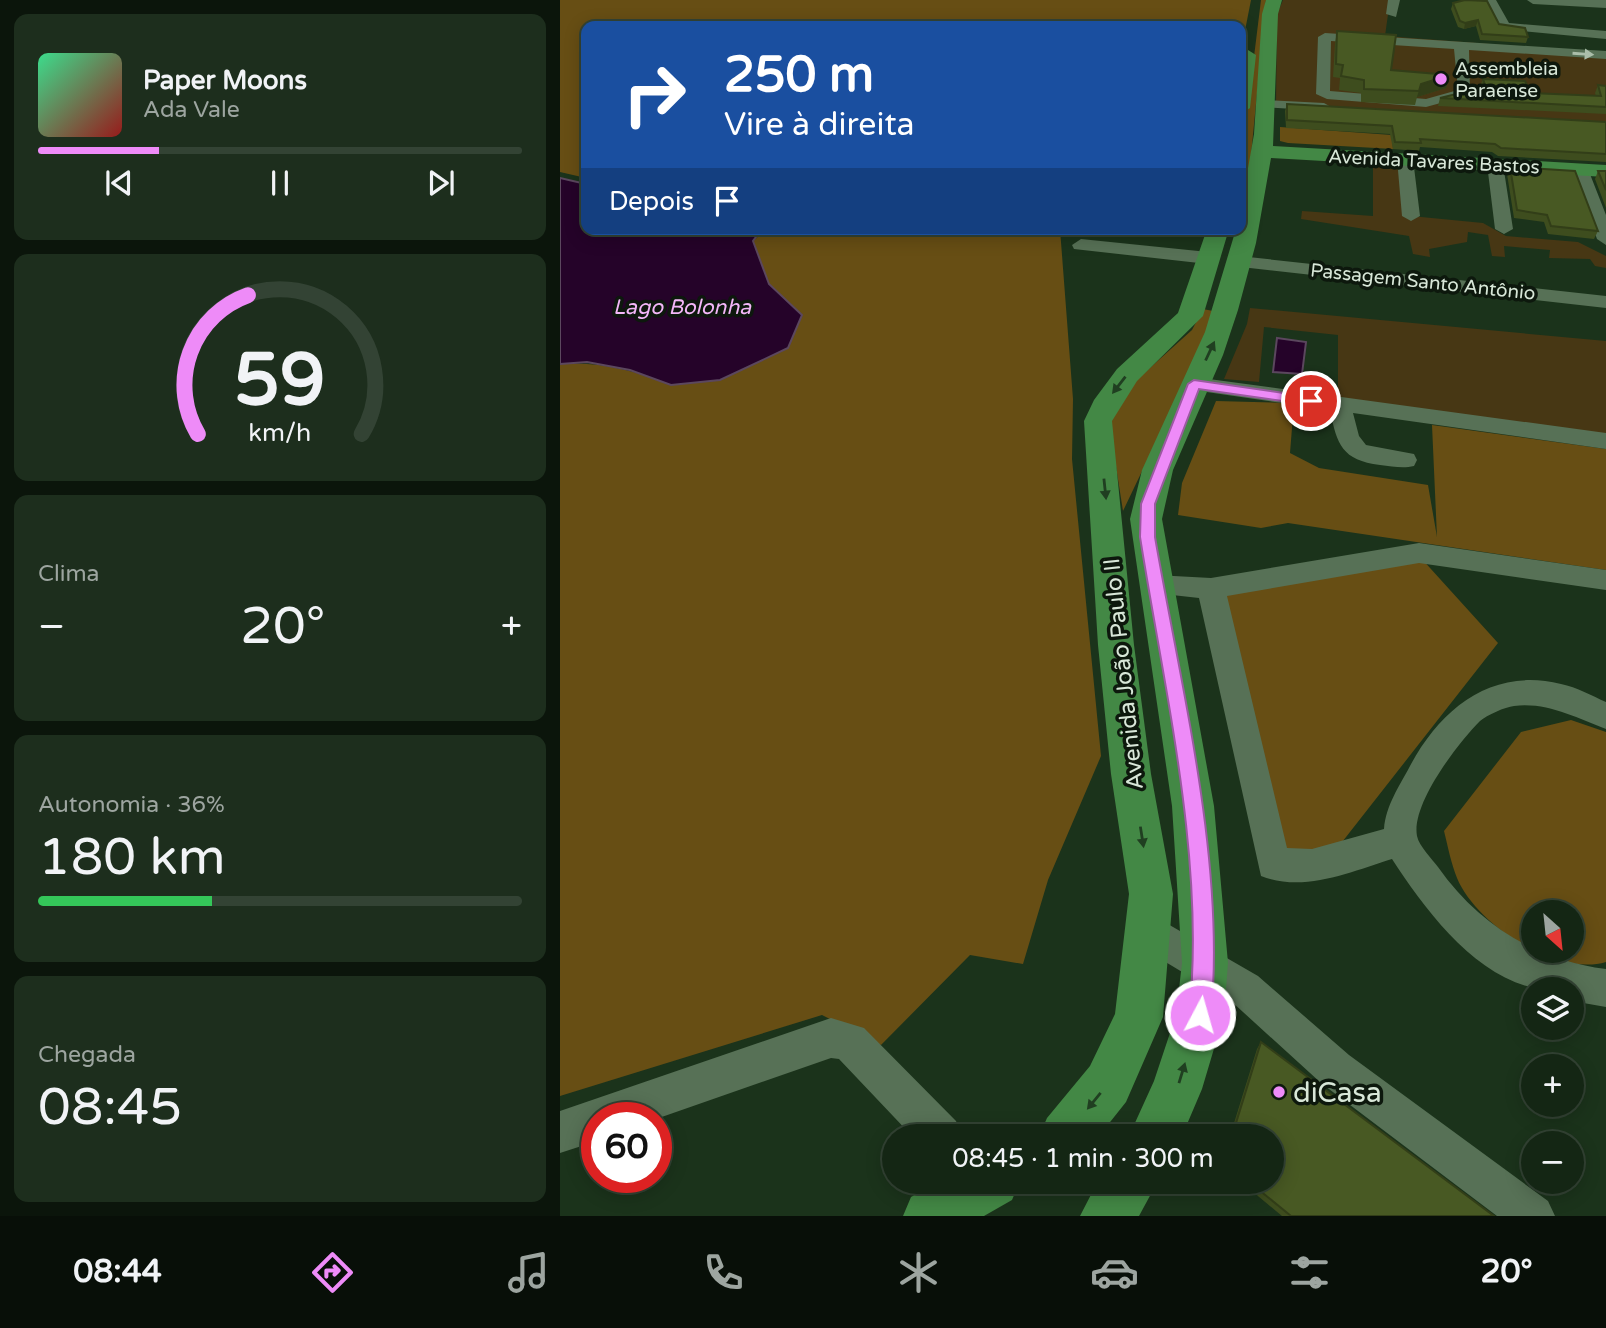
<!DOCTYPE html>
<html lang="pt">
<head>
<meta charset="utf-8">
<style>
  :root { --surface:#142614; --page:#1d2e1d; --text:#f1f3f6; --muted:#9da5a0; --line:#334334; --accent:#ee8bf8 }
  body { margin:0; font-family:"Varela Round",sans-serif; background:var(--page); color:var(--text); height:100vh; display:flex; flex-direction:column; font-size:26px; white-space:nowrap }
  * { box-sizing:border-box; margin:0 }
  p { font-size:23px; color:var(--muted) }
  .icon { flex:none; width:38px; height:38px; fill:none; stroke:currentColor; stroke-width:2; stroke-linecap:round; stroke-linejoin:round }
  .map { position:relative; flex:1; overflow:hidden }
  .drawer { display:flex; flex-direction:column; gap:14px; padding:14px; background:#0b150b; width:560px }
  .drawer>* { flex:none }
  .hud { position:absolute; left:21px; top:21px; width:665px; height:214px; border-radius:14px; box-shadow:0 4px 18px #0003,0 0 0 2px var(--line); background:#1a4fa0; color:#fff; overflow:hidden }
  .needle { width:46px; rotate:153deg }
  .tools { position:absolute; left:961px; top:900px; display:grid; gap:14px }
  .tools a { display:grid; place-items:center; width:63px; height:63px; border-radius:50%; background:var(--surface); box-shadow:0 4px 18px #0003,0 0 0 2px var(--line); font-size:35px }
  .speed { position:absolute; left:21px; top:1102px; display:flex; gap:14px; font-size:35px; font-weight:700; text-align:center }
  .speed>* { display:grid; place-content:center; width:91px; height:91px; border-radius:50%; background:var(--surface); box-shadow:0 4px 18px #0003,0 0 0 2px var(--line); line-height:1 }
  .speed .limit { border:10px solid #d22; background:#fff; color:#111 }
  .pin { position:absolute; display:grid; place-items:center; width:60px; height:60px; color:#fff; margin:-30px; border:4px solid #fff; border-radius:50%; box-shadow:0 2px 7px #0007 }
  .me { position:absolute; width:77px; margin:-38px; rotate:6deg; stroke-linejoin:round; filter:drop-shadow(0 0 5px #0008) }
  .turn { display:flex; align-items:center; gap:24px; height:147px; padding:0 28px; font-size:32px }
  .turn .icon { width:91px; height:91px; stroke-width:2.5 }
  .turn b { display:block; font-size:49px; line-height:60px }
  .then { display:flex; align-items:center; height:66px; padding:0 28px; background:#0003; gap:14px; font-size:26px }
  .big { font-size:52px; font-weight:600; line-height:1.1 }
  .drawer .widget { flex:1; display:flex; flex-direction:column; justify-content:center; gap:10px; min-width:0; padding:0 24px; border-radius:14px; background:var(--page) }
  .drawer .dial { align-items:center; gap:0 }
  .dial svg { height:182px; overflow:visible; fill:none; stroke:var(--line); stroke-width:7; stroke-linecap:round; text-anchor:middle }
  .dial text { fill:var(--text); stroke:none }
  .song { display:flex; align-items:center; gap:21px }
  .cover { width:84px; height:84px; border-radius:10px; background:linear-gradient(135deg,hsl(150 70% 55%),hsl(0 70% 35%)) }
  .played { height:7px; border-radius:4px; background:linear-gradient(90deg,var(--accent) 25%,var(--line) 25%) }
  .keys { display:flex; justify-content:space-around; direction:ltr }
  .heat { display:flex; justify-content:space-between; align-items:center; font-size:38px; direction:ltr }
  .charge { height:10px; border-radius:5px; background:linear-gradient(90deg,#34c759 36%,var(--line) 0) }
  .trip { position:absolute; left:322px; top:1124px; width:402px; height:70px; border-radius:35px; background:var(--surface); box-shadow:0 4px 18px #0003,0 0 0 2px var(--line); font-weight:600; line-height:70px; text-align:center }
  .menu { display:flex; height:112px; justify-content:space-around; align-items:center; background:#080f08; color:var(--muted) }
  .menu .icon { width:49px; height:49px }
  .menu .active { color:var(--accent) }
  .menu b { font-size:32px; color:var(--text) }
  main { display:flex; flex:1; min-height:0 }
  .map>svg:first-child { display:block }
  .green { fill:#473714 }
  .forest { fill:#674e14; fill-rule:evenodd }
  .water { fill:#250329; stroke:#5b475e; stroke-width:2 }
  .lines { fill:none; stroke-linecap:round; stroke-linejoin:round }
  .minor { fill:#577156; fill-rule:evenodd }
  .major { fill:#438845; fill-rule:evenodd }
  .wall { fill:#3e4d1e }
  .shaded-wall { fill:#323e18 }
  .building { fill:#485923; stroke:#323e18; stroke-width:2 }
  .oneway { fill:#abbeaa }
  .oneway2 { fill:#203f21 }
  .route { fill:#ee8bf8; stroke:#9b5aa1; stroke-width:2 }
  .poi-dot { fill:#ee8bf8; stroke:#0d180d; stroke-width:2.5 }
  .labels { text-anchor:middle; stroke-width:7; stroke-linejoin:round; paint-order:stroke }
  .far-poi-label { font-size:19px; fill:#d8e7d8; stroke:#0d180d; text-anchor:start }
  .far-street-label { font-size:19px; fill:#d8e7d8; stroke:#0d180d }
  .far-water-label { font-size:21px; font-style:italic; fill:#f3b6f8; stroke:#0d180d }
  .street-label { font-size:23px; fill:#d8e7d8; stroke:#0d180d }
  .near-poi-label { font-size:28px; fill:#d8e7d8; stroke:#0d180d; text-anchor:start }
</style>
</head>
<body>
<main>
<section class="drawer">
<div class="widget">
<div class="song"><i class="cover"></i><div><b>Paper Moons</b><p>Ada Vale</p></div></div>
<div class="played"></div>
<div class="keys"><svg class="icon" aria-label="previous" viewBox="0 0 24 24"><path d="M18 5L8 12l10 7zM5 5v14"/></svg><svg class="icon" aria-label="pause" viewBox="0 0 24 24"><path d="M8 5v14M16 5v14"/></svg><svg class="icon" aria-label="next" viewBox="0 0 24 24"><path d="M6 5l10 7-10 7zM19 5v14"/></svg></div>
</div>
<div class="widget dial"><svg viewBox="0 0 100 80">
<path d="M14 69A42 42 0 1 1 86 69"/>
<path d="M14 69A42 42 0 0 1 36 8" stroke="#ee8bf8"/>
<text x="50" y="56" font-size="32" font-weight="700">59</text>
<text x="50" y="72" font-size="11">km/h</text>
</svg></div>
<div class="widget"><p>Clima</p>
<div class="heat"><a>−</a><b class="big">20°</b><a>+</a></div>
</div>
<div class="widget"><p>Autonomia · 36%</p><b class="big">180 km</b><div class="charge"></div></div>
<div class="widget"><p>Chegada</p><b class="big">08:45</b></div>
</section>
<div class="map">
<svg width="1046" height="1216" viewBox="0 0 1046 1216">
  <rect width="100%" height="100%" fill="#1b331b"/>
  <path class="green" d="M723,0h107l-5,36 221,17v69l-330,-17 1,-91z
    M813,163l33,3 5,50 72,7 23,13 72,6 28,14v12l-11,-2 -5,-7 -41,-1 1,-8 -46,-4 1,11 -13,-1 -4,-21 -20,-3 -1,10 -38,7 1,8 -17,-3 -4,-18 -108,-17 1,-8 71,5z
    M690,308l356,33v98l-268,-34v-70l-74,-8 -5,55 -35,-3 23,-55z"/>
  <path class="forest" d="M0,0h691l-10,51v-25h-655v152l-26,-6z
    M701,0h5l-17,176 -3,26 -5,7v-47z
    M720,127l112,8 1,14 -105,-6 -8,-2z
    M207,229h293l13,170 -1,60 29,297 -53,124 -25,84 -53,-9 -89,90 -59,-30 -262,81v-732c40,-3 74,7 112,20l130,-69 -33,-31 -16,-43z
    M643,309l15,3 -95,199 -14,-89 12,-28 71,-64z
    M656,401l78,2 -4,50 29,15 109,17 9,52 -5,-112 174,24v121l-318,-47 -27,5 -83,-13 4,-32z
    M861,558l77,85 -159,203 -57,10 -64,-264z
    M1011,720l35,12v230c-50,15 -130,-38 -149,-84 -6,-15 -9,-31 -13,-47l77,-99zM973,912h39v38h-39z"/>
  <path class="water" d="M0,178l26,6v45h176l-9,12 16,43 33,31 -14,33 -68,32 -49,5 -41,-15 -43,-8 -27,2z
    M717,338l29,4 -4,32 -29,-2z"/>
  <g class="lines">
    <path class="minor" d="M828,0h12l-4,17 -10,-3z
      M924,0h12l13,23 97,8v8l-107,-10z
      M967,0h79v8l-73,-4z
      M765,33l281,18v8l-137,-9 1,45 -44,12 -99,-8 -11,-5 2,-57zM771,41l123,8 4,41 -32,9 -96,-8z
      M706,100l58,3 7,4 -7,4 -63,-4v-6z
      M845,154l8,5 7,57 -9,5 -9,-5 -5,-57z
      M935,159l8,5 10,65 -9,5 -9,-5 -8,-65z
      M1020,164l8,5 18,46v30l-9,-6 -25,-70z
      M521,239l127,13 9,6 -9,6 -134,-15 -2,-4z
      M679,256l367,40v12l-374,-42 -2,-4z
      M634,377l412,56v16l-253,-36 6,23 7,9 48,9 3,6 -3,6c-12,3 -22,0 -34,-1 -38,-5 -43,-20 -50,-55l-144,-21 -3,-5z
      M859,543l187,27v20l-187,-27 -192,33 60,252 25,1 72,-20c2,-24 15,-42 26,-63 31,-58 82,-99 151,-82 16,3 31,12 45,18v27c-30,-11 -58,-27 -92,-23 -9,1 -27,9 -34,15 -22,22 -69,83 -63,115 2,10 15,23 21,31 41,58 98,93 168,102v38l-34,-6v-12c-12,0 -27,2 -38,-1 -61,-13 -110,-80 -142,-129 -42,13 -88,34 -131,17l-62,-278 -54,-6 -4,-7 4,-7 10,-3 56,3z
      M587,912l111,64 91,79 199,146 7,15h-58l-176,-133 -89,-81 -98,-59 -5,-13 5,-13z
      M271,1018l33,10 92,93 6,15h-50l-73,-77 -8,-1 -175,61 -59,-1v23l-37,12v-42z"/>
    <path class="major" d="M706,0h16l-4,14 -5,132 333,19v12l-335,-19 -15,85 -18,67 -15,45 -50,115 -11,49 52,287 14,157 -4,52 -22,74 -20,47h-53l25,-55 22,-66 6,-52 -10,-157 -42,-287 12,-49 63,-138 31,-103h5v-21l13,-74 8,-120z
      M688,50l8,5 -6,53 -9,6v-61z
      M647,229h22l-26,87 -66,65 -25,40 22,224 17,129 22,120 -10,123 -37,85 -27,34h-60l8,-18 43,-52 25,-52 14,-120 -18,-120 -13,-129 -14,-224 10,-21 23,-31 61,-56z
      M379,1181h81l-8,19 -28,16h-81l8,-19z
      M538,1181h60l-19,35h-59z"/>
  </g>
  <path class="wall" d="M893,3l75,34 -2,6 -46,-3 -4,-14 -12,3 -6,-2 -7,-18z
    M777,31l54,39 59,5 -4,13 -29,9 -2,8 -54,-3v-9l-22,-3 1,-12 -7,-1 2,-33z
    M923,79l48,14 65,3 -1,-3 3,-8 8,1v28l-168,-8 2,-8 42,-7 -2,-5z
    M727,104l319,18v40l-108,-6 -6,-4 -72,-5 -1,4 -26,-2 -3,-15 -104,-6 -1,-17z
    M950,167l88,64 -4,8 -46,-5 -4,-12 -30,-4 -7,-44z
    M1038,171h8v37l-11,-29z
    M701,1042l233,174h-212l-42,-35h32v-45h-42l27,-87z"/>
  <path class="shaded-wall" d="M918,20l-2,6 -12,3 1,-6z
    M890,75l-4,13 -29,9 4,-13z"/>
  <path class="building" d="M905,0l22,1 12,23 26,4 3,9 -46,-3 -4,-14 -13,3 -5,-2 -7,-18z
    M777,31l59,4 -5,35 59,5 -29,9 -2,7 -55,-2v-9l-23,-4 2,-11 -7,-1z
    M923,79l42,2 6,12 70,3 -3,-11 8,1v21l-166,-9 33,-8 14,1z
    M727,104l319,18v32l-105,-6 -6,-4 -75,-5 1,4 -26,-1 -3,-16 -105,-6z
    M950,167l65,4 23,60 -47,-5 -4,-11 -30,-5z
    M1038,171h8v19z
    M701,1042l233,174h-203l-43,-35h24v-45h-40z"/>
  <defs><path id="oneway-solid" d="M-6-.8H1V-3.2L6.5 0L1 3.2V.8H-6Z" transform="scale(1.75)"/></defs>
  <use class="oneway" href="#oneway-solid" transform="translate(1023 54) rotate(4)"/>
  <g class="oneway2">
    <use href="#oneway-solid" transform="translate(650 351) rotate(-65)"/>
    <use href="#oneway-solid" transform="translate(559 385) rotate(128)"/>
    <use href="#oneway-solid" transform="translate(545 489) rotate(84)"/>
    <use href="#oneway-solid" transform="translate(582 837) rotate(81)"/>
    <use href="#oneway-solid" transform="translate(622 1073) rotate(-73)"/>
    <use href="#oneway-solid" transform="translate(534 1101) rotate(129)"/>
  </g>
  <path class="route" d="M634,380l117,17 7,4 -7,4 -112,-16 -44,115v33c26,150 71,327 56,478l-4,8 -7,3 -8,-3 -3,-8c17,-153 -25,-326 -49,-478l1,-33 47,-120z"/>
  <g class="poi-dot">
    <circle cx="881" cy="79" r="7"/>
    <circle cx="719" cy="1092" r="7"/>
  </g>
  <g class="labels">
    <g class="far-poi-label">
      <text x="895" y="75">Assembleia<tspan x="895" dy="22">Paraense</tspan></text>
    </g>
    <g class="far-street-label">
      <text transform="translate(874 161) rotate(3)" y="7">Avenida Tavares Bastos</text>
      <text transform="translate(863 281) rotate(6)" y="7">Passagem Santo Antônio</text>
    </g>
    <g class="far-water-label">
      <text x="122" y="314">Lago Bolonha</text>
    </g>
    <g class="street-label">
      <text transform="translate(563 674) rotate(-96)" y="8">Avenida João Paulo II</text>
    </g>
    <g class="near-poi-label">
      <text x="733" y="1102">diCasa</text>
    </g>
  </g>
</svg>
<div class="tools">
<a><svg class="needle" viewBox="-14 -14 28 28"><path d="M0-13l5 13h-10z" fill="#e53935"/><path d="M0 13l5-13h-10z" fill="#9da5a0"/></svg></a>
<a><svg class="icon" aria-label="layers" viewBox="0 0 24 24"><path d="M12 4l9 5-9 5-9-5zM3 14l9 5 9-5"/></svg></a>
<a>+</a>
<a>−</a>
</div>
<div class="speed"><div class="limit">60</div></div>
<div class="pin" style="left:751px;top:401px;background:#d93025"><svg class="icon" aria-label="arrive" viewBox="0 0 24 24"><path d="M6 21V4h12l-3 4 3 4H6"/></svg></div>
<svg class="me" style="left:640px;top:1015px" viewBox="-20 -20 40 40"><circle r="17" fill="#ee8bf8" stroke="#fff" stroke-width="3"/><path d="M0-11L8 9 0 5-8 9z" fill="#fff"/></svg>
<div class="trip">08:45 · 1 min · 300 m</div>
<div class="hud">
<div class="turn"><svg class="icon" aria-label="right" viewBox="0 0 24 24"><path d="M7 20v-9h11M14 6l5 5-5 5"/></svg><div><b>250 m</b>Vire à direita</div></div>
<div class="then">Depois<svg class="icon" aria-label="arrive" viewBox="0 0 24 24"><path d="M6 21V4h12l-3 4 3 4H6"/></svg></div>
</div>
</div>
</main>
<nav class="menu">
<b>08:44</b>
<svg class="icon active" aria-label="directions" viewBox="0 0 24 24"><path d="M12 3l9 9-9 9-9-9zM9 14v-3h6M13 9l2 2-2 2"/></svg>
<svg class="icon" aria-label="music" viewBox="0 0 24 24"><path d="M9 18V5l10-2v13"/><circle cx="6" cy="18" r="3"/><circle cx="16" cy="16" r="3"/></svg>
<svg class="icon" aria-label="phone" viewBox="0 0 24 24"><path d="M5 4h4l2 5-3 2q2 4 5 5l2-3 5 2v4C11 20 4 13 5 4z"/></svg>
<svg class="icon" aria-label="climate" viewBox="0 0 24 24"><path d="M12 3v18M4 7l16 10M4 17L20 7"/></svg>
<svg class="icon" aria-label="car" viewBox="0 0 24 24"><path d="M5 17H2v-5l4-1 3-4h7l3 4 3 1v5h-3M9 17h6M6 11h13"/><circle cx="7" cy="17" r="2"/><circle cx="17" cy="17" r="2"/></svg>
<svg class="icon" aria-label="filters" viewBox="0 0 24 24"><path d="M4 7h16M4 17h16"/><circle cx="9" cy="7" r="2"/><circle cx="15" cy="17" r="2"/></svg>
<b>20°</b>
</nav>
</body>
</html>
